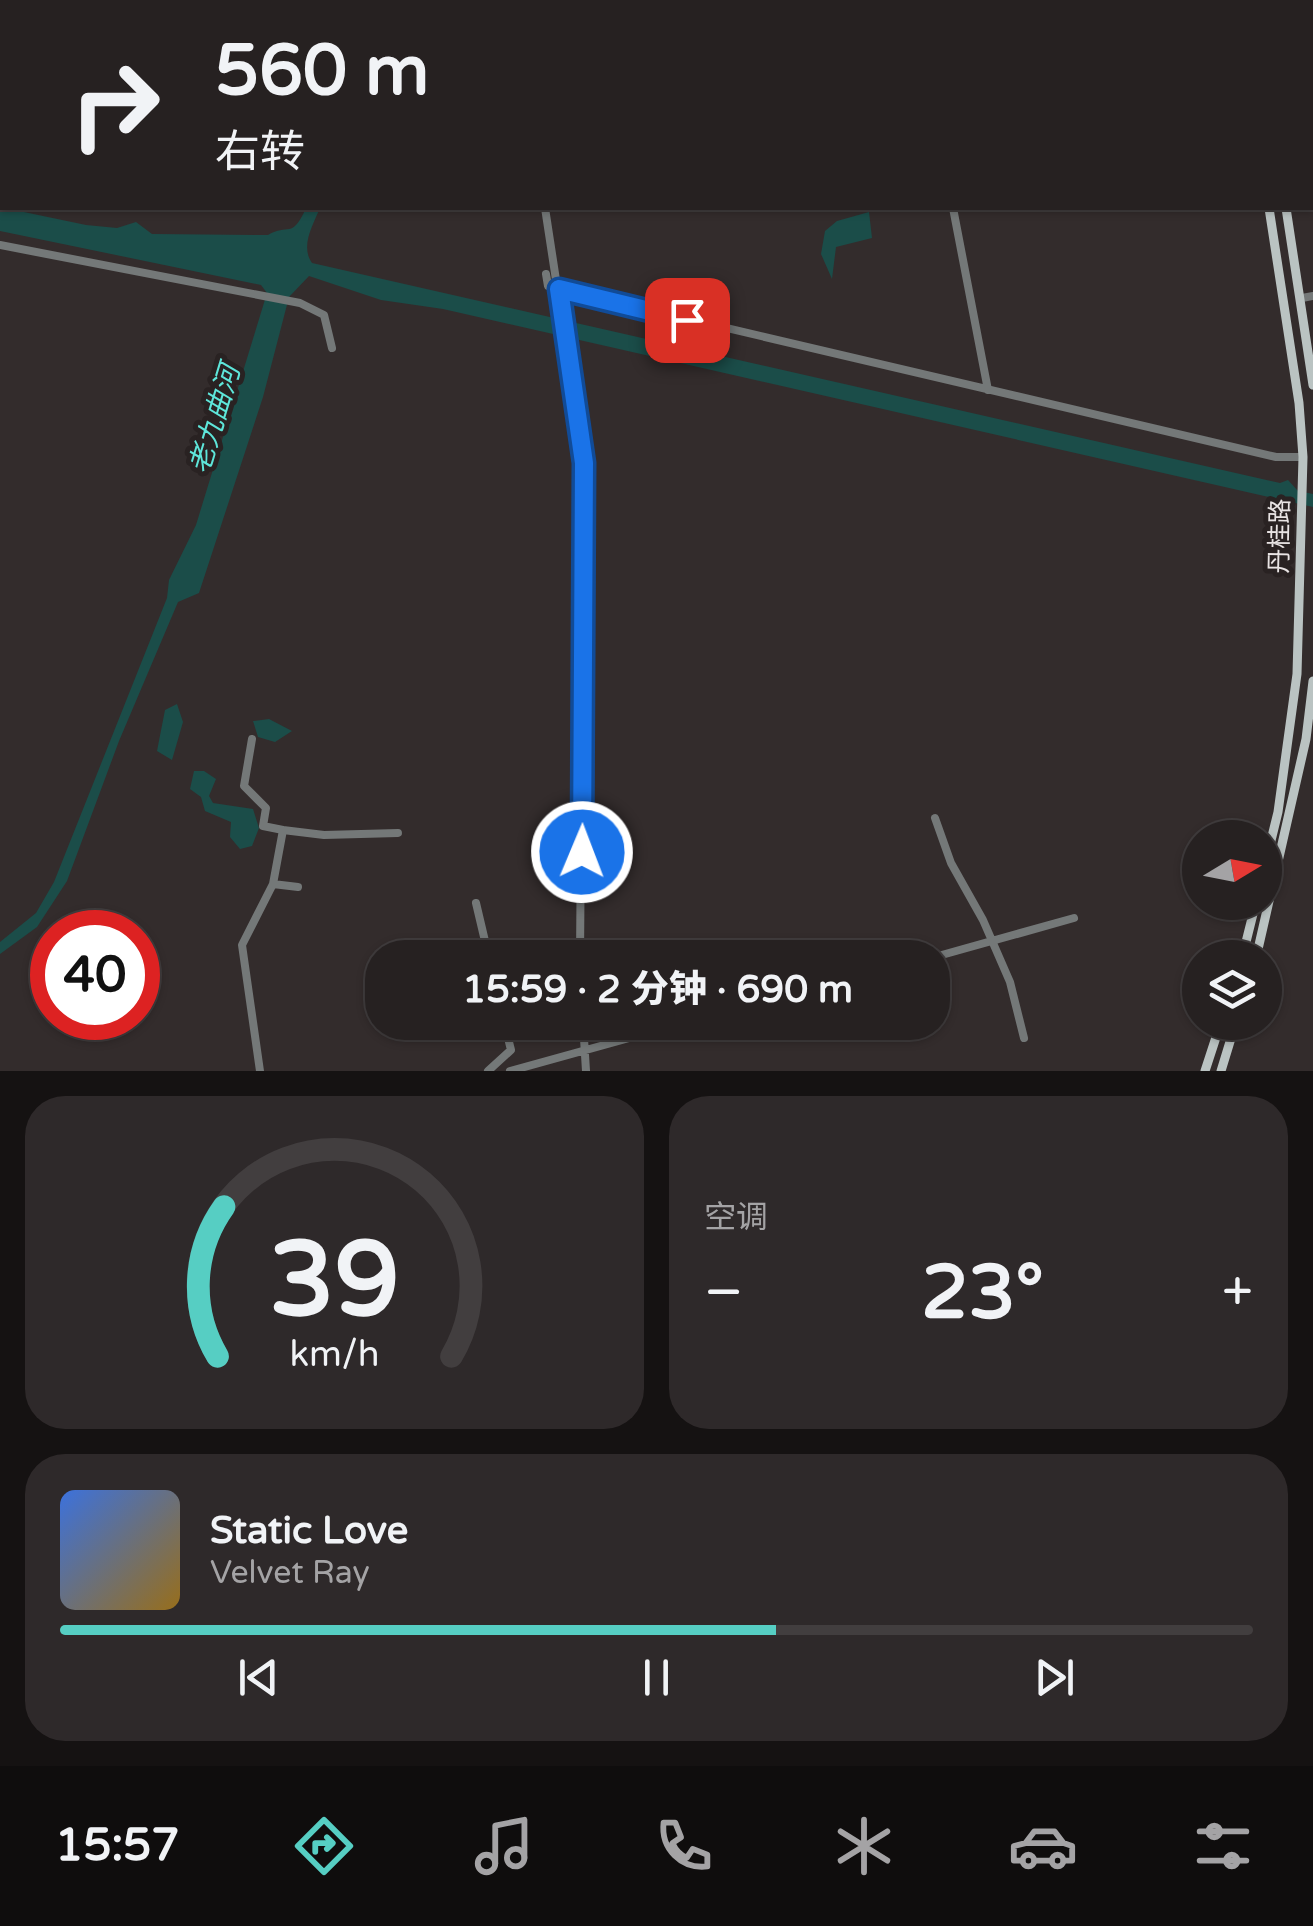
<!DOCTYPE html>
<html lang="zh">
<head>
<meta charset="utf-8">
<style>
  :root { --surface:#262121; --page:#2e292a; --text:#f1f3f6; --muted:#a4a3a5; --line:#423e3f; --accent:#56cec3 }
  body { margin:0; font-family:"Varela Round","Noto Sans SC",sans-serif; background:var(--page); color:var(--text); height:100vh; display:flex; flex-direction:column; font-size:38px; white-space:nowrap }
  * { box-sizing:border-box; margin:0 }
  p { font-size:32px; color:var(--muted) }
  .icon { flex:none; width:55px; height:55px; fill:none; stroke:currentColor; stroke-width:2; stroke-linecap:round; stroke-linejoin:round }
  .map { position:relative; height:1071px; overflow:hidden }
  .panel { display:flex; flex-direction:column; gap:25px; padding:25px; background:#151212; flex:1 }
  .panel>* { flex:none }
  .hud { position:absolute; left:0px; top:0px; width:1315px; height:210px; box-shadow:0 2px 8px #0004,0 0 0 2px var(--line); background:#262121; color:var(--text); overflow:hidden }
  .needle { width:65px; rotate:80deg }
  .controls { position:absolute; left:1182px; top:820px; display:grid; gap:20px }
  .controls a { display:grid; place-items:center; width:100px; height:100px; border-radius:50%; background:var(--surface); box-shadow:0 2px 8px #0004,0 0 0 2px var(--line); font-size:50px }
  .speed { position:absolute; left:30px; top:910px; display:flex; gap:20px; font-size:50px; font-weight:700; text-align:center }
  .speed>* { display:grid; place-content:center; width:130px; height:130px; border-radius:50%; background:var(--surface); box-shadow:0 2px 8px #0004,0 0 0 2px var(--line); line-height:1 }
  .speed .limit { border:15px solid #d22; background:#fff; color:#111 }
  .pin { position:absolute; display:grid; place-items:center; width:85px; height:85px; color:#fff; margin:-42px; border-radius:20px; box-shadow:0 5px 15px #0006 }
  .me { position:absolute; width:110px; margin:-55px; rotate:1deg; stroke-linejoin:round; filter:drop-shadow(0 0 8px #0008) }
  .turn { display:flex; align-items:center; gap:35px; height:210px; padding:0 50px; font-size:45px }
  .turn .icon { width:130px; height:130px; stroke-width:2.5 }
  .turn b { display:block; font-size:70px; line-height:85px }
  .big { font-size:75px; font-weight:800; line-height:1.1 }
  .panel .widget { flex:1; display:flex; flex-direction:column; justify-content:center; gap:15px; min-width:0; padding:0 35px; border-radius:40px; background:var(--page) }
  .panel .dial { align-items:center; gap:0 }
  .dial svg { height:260px; overflow:visible; fill:none; stroke:var(--line); stroke-width:7; stroke-linecap:round; text-anchor:middle }
  .dial text { fill:var(--text); stroke:none }
  .song { display:flex; align-items:center; gap:30px }
  .cover { width:120px; height:120px; border-radius:15px; background:linear-gradient(135deg,hsl(220 70% 55%),hsl(40 70% 35%)) }
  .played { height:10px; border-radius:5px; background:linear-gradient(90deg,var(--accent) 60%,var(--line) 60%) }
  .keys { display:flex; justify-content:space-around; direction:ltr }
  .heat { display:flex; justify-content:space-between; align-items:center; font-size:55px; direction:ltr }
  .panel .tiles { flex:1; display:grid; gap:25px; grid-template-columns:1fr 1fr }
  .widget:last-child { grid-column:span 2 }
  .trip { position:absolute; left:365px; top:940px; width:585px; height:100px; border-radius:40px; background:var(--surface); box-shadow:0 2px 8px #0004,0 0 0 2px var(--line); font-weight:800; line-height:100px; text-align:center }
  .tabs { display:flex; height:160px; justify-content:space-around; align-items:center; background:#0f0d0d; color:var(--muted) }
  .tabs .icon { width:70px; height:70px }
  .tabs .active { color:var(--accent) }
  .tabs b { font-size:45px; color:var(--text) }
  .map>svg:first-child { display:block }
  .water { fill:#1b4d49 }
  .lines { fill:none; stroke-linecap:round; stroke-linejoin:round }
  .minor { stroke:#747878; stroke-width:8 }
  .major { stroke:#bac3c2; stroke-width:9 }
  .route-casing { stroke:#114b97; stroke-width:25 }
  .route { stroke:#1a73e8; stroke-width:18 }
  .labels { text-anchor:middle; stroke-width:10; stroke-linejoin:round; paint-order:stroke }
  .street-label { font-size:25px; fill:#e9e4e4; stroke:#292222 }
  .water-label { font-size:28px; font-style:italic; fill:#5ee6da; stroke:#292222 }
</style>
</head>
<body>
<div class="map">
<svg width="1313" height="1071" viewBox="0 0 1313 1071">
  <rect width="100%" height="100%" fill="#332c2c"/>
  <path class="water" d="M0,207l86,18 31,3 19,-6 16,12 116,1c20,-12 24,5 38,-27h14c-7,17 -20,38 -8,55l968,220 8,-3 10,11 15,3v13l-870,-198 -62,-9 -72,-24 -20,21 -26,100 -64,196 -21,9 -59,139 -52,140 -30,46 -37,27v-12l36,-29 18,-31 113,-284 2,-18 27,-55 71,-232 -6,-8 -261,-54z
    M869,212l3,26 -36,9 -4,32 -11,-25 4,-23 12,-10z
    M177,704l6,18 -11,38 -15,-9 8,-41z
    M269,719l23,12 -17,11 -17,-5 -5,-16z
    M194,771h10l12,8 -7,17 4,7 40,6 6,19 -7,18 -12,3 -10,-12 1,-15 -26,-11 -4,-14 -11,-8z"/>
  <g class="lines">
    <path class="minor" d="M510,0l1,2
      M545,208l39,255 -4,495
      M953,208l35,182
      M0,245l300,58 24,12 8,33
      M546,274l2,12 728,171h27
      M1302,298l11,-2
      M252,739l-8,47 22,22 -3,18 20,4 -10,54 -31,61 18,126
      M935,818l16,45 32,57 27,62 14,56
      M283,830l41,5 74,-2
      M273,884l25,3
      M476,903l13,55
      M931,958l143,-40
      M583,1022l3,49
      M488,1071l23,-21 -7,-28
      M510,1071l177,-49"/>
    <path class="major" d="M1233,0l1,2
      M1247,0v2
      M1286,208l27,177
      M1265,865l13,-53 19,-138 6,-217 -4,-54 -30,-195
      M1242,958l14,-56
      M1256,958l50,-219 7,-58
      M1205,1071l16,-49
      M1221,1071l15,-49"/>
  </g>
  <g class="lines">
    <defs>
      <path id="route" d="M582,852l2,-389 -25,-174 128,31"/>
    </defs>
    <use href="#route" class="route-casing"/>
    <use href="#route" class="route"/>
  </g>
  <g class="labels">
    <g class="street-label">
      <text transform="translate(1279 536) rotate(-89)" y="9">丹桂路</text>
    </g>
    <g class="water-label">
      <text transform="translate(214 419) rotate(-73)" y="10">老九曲河</text>
    </g>
  </g>
</svg>
<div class="controls">
<a><svg class="needle" viewBox="-14 -14 28 28"><path d="M0-13l5 13h-10z" fill="#e53935"/><path d="M0 13l5-13h-10z" fill="#a4a3a5"/></svg></a>
<a><svg class="icon" aria-label="layers" viewBox="0 0 24 24"><path d="M12 4l9 5-9 5-9-5zM3 14l9 5 9-5"/></svg></a>
</div>
<div class="speed"><div class="limit">40</div></div>
<div class="pin" style="left:687px;top:320px;background:#d93025"><svg class="icon" aria-label="arrive" viewBox="0 0 24 24"><path d="M6 21V4h12l-3 4 3 4H6"/></svg></div>
<svg class="me" style="left:582px;top:852px" viewBox="-20 -20 40 40"><circle r="17" fill="#1a73e8" stroke="#fff" stroke-width="3"/><path d="M0-11L8 9 0 5-8 9z" fill="#fff"/></svg>
<div class="trip">15:59 · 2 分钟 · 690 m</div>
<div class="hud">
<div class="turn"><svg class="icon" aria-label="right" viewBox="0 0 24 24"><path d="M7 20v-9h11M14 6l5 5-5 5"/></svg><div><b>560 m</b>右转</div></div>
</div>
</div>
<section class="panel">
<div class="tiles">
<div class="widget dial"><svg viewBox="0 0 100 80">
<path d="M14 69A42 42 0 1 1 86 69"/>
<path d="M14 69A42 42 0 0 1 16 23" stroke="#56cec3"/>
<text x="50" y="56" font-size="32" font-weight="700">39</text>
<text x="50" y="72" font-size="11">km/h</text>
</svg></div>
<div class="widget"><p>空调</p>
<div class="heat"><a>−</a><b class="big">23°</b><a>+</a></div>
</div>
<div class="widget">
<div class="song"><i class="cover"></i><div><b>Static Love</b><p>Velvet Ray</p></div></div>
<div class="played"></div>
<div class="keys"><svg class="icon" aria-label="previous" viewBox="0 0 24 24"><path d="M18 5L8 12l10 7zM5 5v14"/></svg><svg class="icon" aria-label="pause" viewBox="0 0 24 24"><path d="M8 5v14M16 5v14"/></svg><svg class="icon" aria-label="next" viewBox="0 0 24 24"><path d="M6 5l10 7-10 7zM19 5v14"/></svg></div>
</div>
</div>
</section>
<nav class="tabs">
<b>15:57</b>
<svg class="icon active" aria-label="directions" viewBox="0 0 24 24"><path d="M12 3l9 9-9 9-9-9zM9 14v-3h6M13 9l2 2-2 2"/></svg>
<svg class="icon" aria-label="music" viewBox="0 0 24 24"><path d="M9 18V5l10-2v13"/><circle cx="6" cy="18" r="3"/><circle cx="16" cy="16" r="3"/></svg>
<svg class="icon" aria-label="phone" viewBox="0 0 24 24"><path d="M5 4h4l2 5-3 2q2 4 5 5l2-3 5 2v4C11 20 4 13 5 4z"/></svg>
<svg class="icon" aria-label="climate" viewBox="0 0 24 24"><path d="M12 3v18M4 7l16 10M4 17L20 7"/></svg>
<svg class="icon" aria-label="car" viewBox="0 0 24 24"><path d="M5 17H2v-5l4-1 3-4h7l3 4 3 1v5h-3M9 17h6M6 11h13"/><circle cx="7" cy="17" r="2"/><circle cx="17" cy="17" r="2"/></svg>
<svg class="icon" aria-label="filters" viewBox="0 0 24 24"><path d="M4 7h16M4 17h16"/><circle cx="9" cy="7" r="2"/><circle cx="15" cy="17" r="2"/></svg>
</nav>
</body>
</html>
